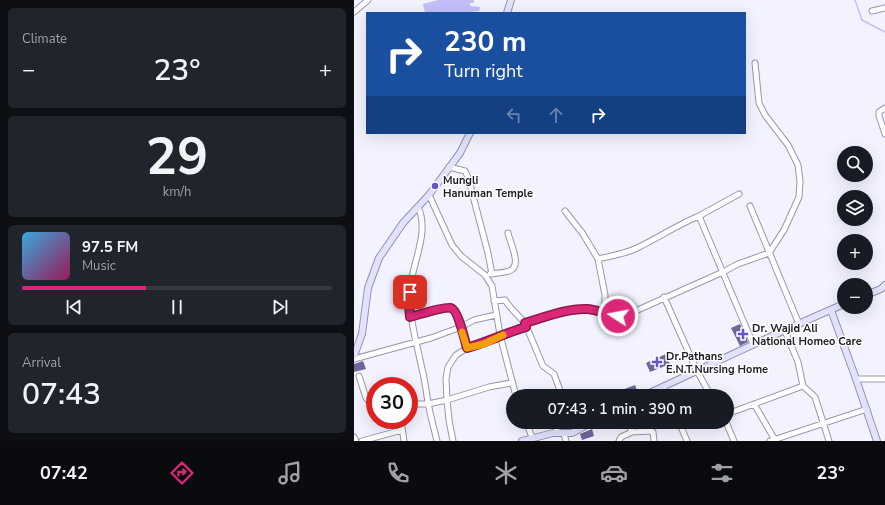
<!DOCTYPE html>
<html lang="en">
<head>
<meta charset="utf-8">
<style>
  :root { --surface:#171b24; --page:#20242c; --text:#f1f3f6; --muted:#9ea1a6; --line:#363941; --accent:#db2777 }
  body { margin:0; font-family:"Nunito Sans",sans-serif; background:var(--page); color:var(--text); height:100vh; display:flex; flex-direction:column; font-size:15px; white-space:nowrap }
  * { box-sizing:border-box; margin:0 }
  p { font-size:13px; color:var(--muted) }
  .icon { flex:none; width:22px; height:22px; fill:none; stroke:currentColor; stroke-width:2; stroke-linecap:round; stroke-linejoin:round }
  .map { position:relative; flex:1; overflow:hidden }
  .panel { display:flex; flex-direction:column; gap:8px; padding:8px; background:#0d0f14; width:354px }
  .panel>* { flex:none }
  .guide { position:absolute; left:12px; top:12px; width:380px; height:122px; border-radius:0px; box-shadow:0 4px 16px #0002; background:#1a4fa0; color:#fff; overflow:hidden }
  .buttons { position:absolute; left:483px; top:146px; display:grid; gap:8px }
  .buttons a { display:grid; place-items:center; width:36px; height:36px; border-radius:50%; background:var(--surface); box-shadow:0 4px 16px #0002; font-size:20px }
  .speed { position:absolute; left:12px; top:377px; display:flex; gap:8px; font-size:20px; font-weight:700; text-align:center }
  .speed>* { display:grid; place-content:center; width:52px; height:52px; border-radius:50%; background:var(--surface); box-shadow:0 4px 16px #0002; line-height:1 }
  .speed .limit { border:6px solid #d22; background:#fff; color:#111 }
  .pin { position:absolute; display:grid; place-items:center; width:34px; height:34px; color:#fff; margin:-17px; border-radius:8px; box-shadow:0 2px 6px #0006 }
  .me { position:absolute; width:44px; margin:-22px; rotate:281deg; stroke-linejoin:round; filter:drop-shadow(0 0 3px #0008) }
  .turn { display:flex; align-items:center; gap:14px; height:84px; padding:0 12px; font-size:18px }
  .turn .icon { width:52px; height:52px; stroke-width:2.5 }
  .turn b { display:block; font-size:28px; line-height:34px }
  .lanes { display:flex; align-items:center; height:38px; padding:0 12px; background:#0003; justify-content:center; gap:20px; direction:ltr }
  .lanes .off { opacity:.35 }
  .big { font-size:30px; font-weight:600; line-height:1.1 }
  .panel .tile { flex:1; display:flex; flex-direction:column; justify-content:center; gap:6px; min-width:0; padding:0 14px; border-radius:6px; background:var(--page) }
  .panel .dial { align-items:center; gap:0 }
  .dial b { font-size:52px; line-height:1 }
  .song { display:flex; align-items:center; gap:12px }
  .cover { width:48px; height:48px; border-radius:6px; background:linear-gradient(135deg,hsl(200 70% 55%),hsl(330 70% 35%)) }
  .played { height:4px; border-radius:2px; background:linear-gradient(90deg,var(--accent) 40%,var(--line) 40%) }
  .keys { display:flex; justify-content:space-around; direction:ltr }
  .heat { display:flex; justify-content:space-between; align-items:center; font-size:22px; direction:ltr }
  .trip { position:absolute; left:152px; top:389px; width:228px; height:40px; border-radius:20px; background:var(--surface); box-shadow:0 4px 16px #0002; font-weight:600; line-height:40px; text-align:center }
  .menu { display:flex; height:64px; justify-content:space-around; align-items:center; background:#090b0e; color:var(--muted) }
  .menu .icon { width:28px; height:28px }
  .menu .current { color:var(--accent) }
  .menu b { font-size:18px; color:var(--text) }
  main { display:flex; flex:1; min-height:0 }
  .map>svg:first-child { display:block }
  .water { fill:#c3bff9 }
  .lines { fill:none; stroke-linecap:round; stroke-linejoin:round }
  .stream { stroke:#c3bff9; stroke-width:1.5 }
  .building { fill:#6d689c }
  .minor-casing { stroke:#9896b3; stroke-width:7 }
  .major-casing { stroke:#9391b3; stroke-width:8 }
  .minor { stroke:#fff; stroke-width:5 }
  .major { stroke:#e3e2fd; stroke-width:6 }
  .route-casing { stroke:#8e194d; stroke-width:10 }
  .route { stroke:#db2777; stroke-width:7 }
  .slow { stroke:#f59e0b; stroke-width:7 }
  .poi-dot { fill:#6b52cb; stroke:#fff; stroke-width:1.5 }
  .labels { text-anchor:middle; stroke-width:3; stroke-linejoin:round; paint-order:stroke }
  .poi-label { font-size:11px; font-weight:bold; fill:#21202b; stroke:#fff; text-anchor:start }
</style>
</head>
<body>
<main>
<section class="panel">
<div class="tile"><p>Climate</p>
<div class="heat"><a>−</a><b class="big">23°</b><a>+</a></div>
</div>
<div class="tile dial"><b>29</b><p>km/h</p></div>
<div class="tile">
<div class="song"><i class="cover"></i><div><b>97.5 FM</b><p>Music</p></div></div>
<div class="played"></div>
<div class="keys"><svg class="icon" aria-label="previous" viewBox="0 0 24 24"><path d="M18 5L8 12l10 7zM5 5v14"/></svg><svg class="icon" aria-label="pause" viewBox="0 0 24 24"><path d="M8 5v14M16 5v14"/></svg><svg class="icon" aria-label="next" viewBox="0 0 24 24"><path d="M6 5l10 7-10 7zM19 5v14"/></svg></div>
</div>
<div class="tile"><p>Arrival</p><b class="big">07:43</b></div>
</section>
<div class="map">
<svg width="531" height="441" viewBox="0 0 531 441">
  <rect width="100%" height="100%" fill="#f3f2ff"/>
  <path class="water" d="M84,0h36v3h-4v3l10,1 -1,4 -18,2 -1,-1 -5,1h-30l-2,-9z"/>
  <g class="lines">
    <path class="stream" d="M501,0l7,20 23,12"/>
  </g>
  <path class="building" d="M386,324l8,18 -8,4 -9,-18z
    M312,354l4,10 -20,8 -4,-9z
    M9,361l3,8 -12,3v-8z
    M281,385l2,5 -18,6h-13z
    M238,429l2,7 -12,4 -2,-6z"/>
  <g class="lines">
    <defs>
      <path id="minor" d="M518,11l13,-3
        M0,12l14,-12
        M531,108l-6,4v4l6,18
        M95,167l16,4 3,6 20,76 4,21
        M75,195l23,50 9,11 24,19 7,11 8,49 16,61
        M396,206l49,118
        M64,207c11,23 -3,51 -7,75 -4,31 5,57 11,87 3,11 4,22 6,33 2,13 6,26 9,39
        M211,211l18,23 15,25 7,36v10l-4,8
        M345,216l40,-22
        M244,259c13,-3 27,-5 39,-11 21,-10 40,-23 62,-32l54,128
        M136,274c6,-1 13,-1 19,-3 14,-4 1,-28 -1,-38
        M310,297l33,74 14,25
        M140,301l11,-1 5,7 15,16 18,43 11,8 8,22
        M57,317l39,-10 5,4 12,37
        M171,323c20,-6 42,-15 63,-14 8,0 14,5 21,6 8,1 14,-1 22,-2l92,-41 15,-8 31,-11 15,-23 15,-33 1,-16 -2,-16 -10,-20 -23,-30 -6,-12 -4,-40
        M431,331l13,31 5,24 12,11 14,44
        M0,359l77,-21 30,-11 13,-7 22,-5
        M5,376l7,22 3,3 6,-1
        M502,379h29
        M309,387l4,9
        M55,404h19l19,-4 42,-13 22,-4
        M400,404l21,36
        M373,414l76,-28
        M47,420l3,21
        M172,422l6,15
        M200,422l4,11
        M325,422l8,19
        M372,422l8,19
        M278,432l19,-1 2,1 1,9
        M210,434l2,7
        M0,437l2,4
        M8,441l40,-11
        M99,441l-4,-21 -2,-20 -1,-21 2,-12 8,-12 11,-7 16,-4 17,-9 26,-8
        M265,441l2,-4 11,-5 -4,-10
        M416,441l97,-32"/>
      <path id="major" d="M153,13l4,-13
        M512,295l15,-6 4,-4
        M477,310l25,69 21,62
        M0,356l8,-22 6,-46 11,-30 24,-35 26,-28 14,-19 17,-23 10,-20
        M289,396c67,-31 133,-63 201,-92
        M168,441l31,-8h19l20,-11"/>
    </defs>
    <use href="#minor" class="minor-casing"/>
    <use href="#major" class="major-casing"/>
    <use href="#minor" class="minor"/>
    <use href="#major" class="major"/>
  </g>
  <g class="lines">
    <defs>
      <path id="route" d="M56,292l-1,12 1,13c7,-2 36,-11 41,-9 7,2 14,33 16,40 20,-6 39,-15 59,-21l-1,-4c20,-6 42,-15 63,-14 10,1 20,6 30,7"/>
    </defs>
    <use href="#route" class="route-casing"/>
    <use href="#route" class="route"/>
    <path class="slow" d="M108,332l5,16 17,-4 19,-9"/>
  </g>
  <g class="poi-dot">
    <circle cx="81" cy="186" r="4"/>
    <path d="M387 328h4v4h4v4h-4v4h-4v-4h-4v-4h4z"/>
    <path d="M301 356h4v4h4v4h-4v4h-4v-4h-4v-4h4z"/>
  </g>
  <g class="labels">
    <g class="poi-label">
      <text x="89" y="184">Mungli<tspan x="89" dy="13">Hanuman Temple</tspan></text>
      <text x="398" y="332">Dr. Wajid Ali<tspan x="398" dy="13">National Homeo Care</tspan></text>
      <text x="312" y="360">Dr.Pathans<tspan x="312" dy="13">E.N.T.Nursing Home</tspan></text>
    </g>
  </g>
</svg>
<div class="buttons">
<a><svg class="icon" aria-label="search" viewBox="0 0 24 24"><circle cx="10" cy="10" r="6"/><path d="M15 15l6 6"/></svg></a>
<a><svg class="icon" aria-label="layers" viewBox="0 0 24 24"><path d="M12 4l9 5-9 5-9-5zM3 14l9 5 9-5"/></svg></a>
<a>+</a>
<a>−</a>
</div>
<div class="speed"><div class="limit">30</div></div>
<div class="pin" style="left:56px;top:292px;background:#d93025"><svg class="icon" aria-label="arrive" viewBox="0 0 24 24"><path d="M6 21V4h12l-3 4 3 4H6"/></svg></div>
<svg class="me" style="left:264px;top:316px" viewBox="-20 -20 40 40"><circle r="17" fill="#db2777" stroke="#fff" stroke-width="3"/><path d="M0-11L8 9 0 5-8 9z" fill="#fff"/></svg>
<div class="trip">07:43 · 1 min · 390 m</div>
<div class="guide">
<div class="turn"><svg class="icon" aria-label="right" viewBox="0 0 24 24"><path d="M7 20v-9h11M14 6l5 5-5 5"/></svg><div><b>230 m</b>Turn right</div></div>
<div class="lanes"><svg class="icon off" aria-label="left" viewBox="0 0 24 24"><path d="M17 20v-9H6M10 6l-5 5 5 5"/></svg><svg class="icon off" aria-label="ahead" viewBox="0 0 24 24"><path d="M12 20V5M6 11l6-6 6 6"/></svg><svg class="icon" aria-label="right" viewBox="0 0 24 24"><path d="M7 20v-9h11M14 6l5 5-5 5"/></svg></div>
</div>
</div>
</main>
<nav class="menu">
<b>07:42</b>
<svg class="icon current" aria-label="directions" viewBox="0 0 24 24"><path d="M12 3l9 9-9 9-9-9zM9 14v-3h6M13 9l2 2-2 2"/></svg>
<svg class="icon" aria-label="music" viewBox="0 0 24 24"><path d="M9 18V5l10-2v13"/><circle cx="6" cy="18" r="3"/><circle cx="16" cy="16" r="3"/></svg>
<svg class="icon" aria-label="phone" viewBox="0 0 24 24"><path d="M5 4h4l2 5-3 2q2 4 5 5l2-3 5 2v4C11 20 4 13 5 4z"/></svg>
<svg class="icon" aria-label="climate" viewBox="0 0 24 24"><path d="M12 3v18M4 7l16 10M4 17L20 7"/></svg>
<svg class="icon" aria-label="car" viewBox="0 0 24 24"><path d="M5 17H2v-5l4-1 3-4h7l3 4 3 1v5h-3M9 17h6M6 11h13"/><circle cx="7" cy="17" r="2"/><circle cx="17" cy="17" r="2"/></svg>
<svg class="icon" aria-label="filters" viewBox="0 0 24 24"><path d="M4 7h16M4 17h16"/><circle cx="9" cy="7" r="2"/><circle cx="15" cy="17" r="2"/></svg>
<b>23°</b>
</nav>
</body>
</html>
